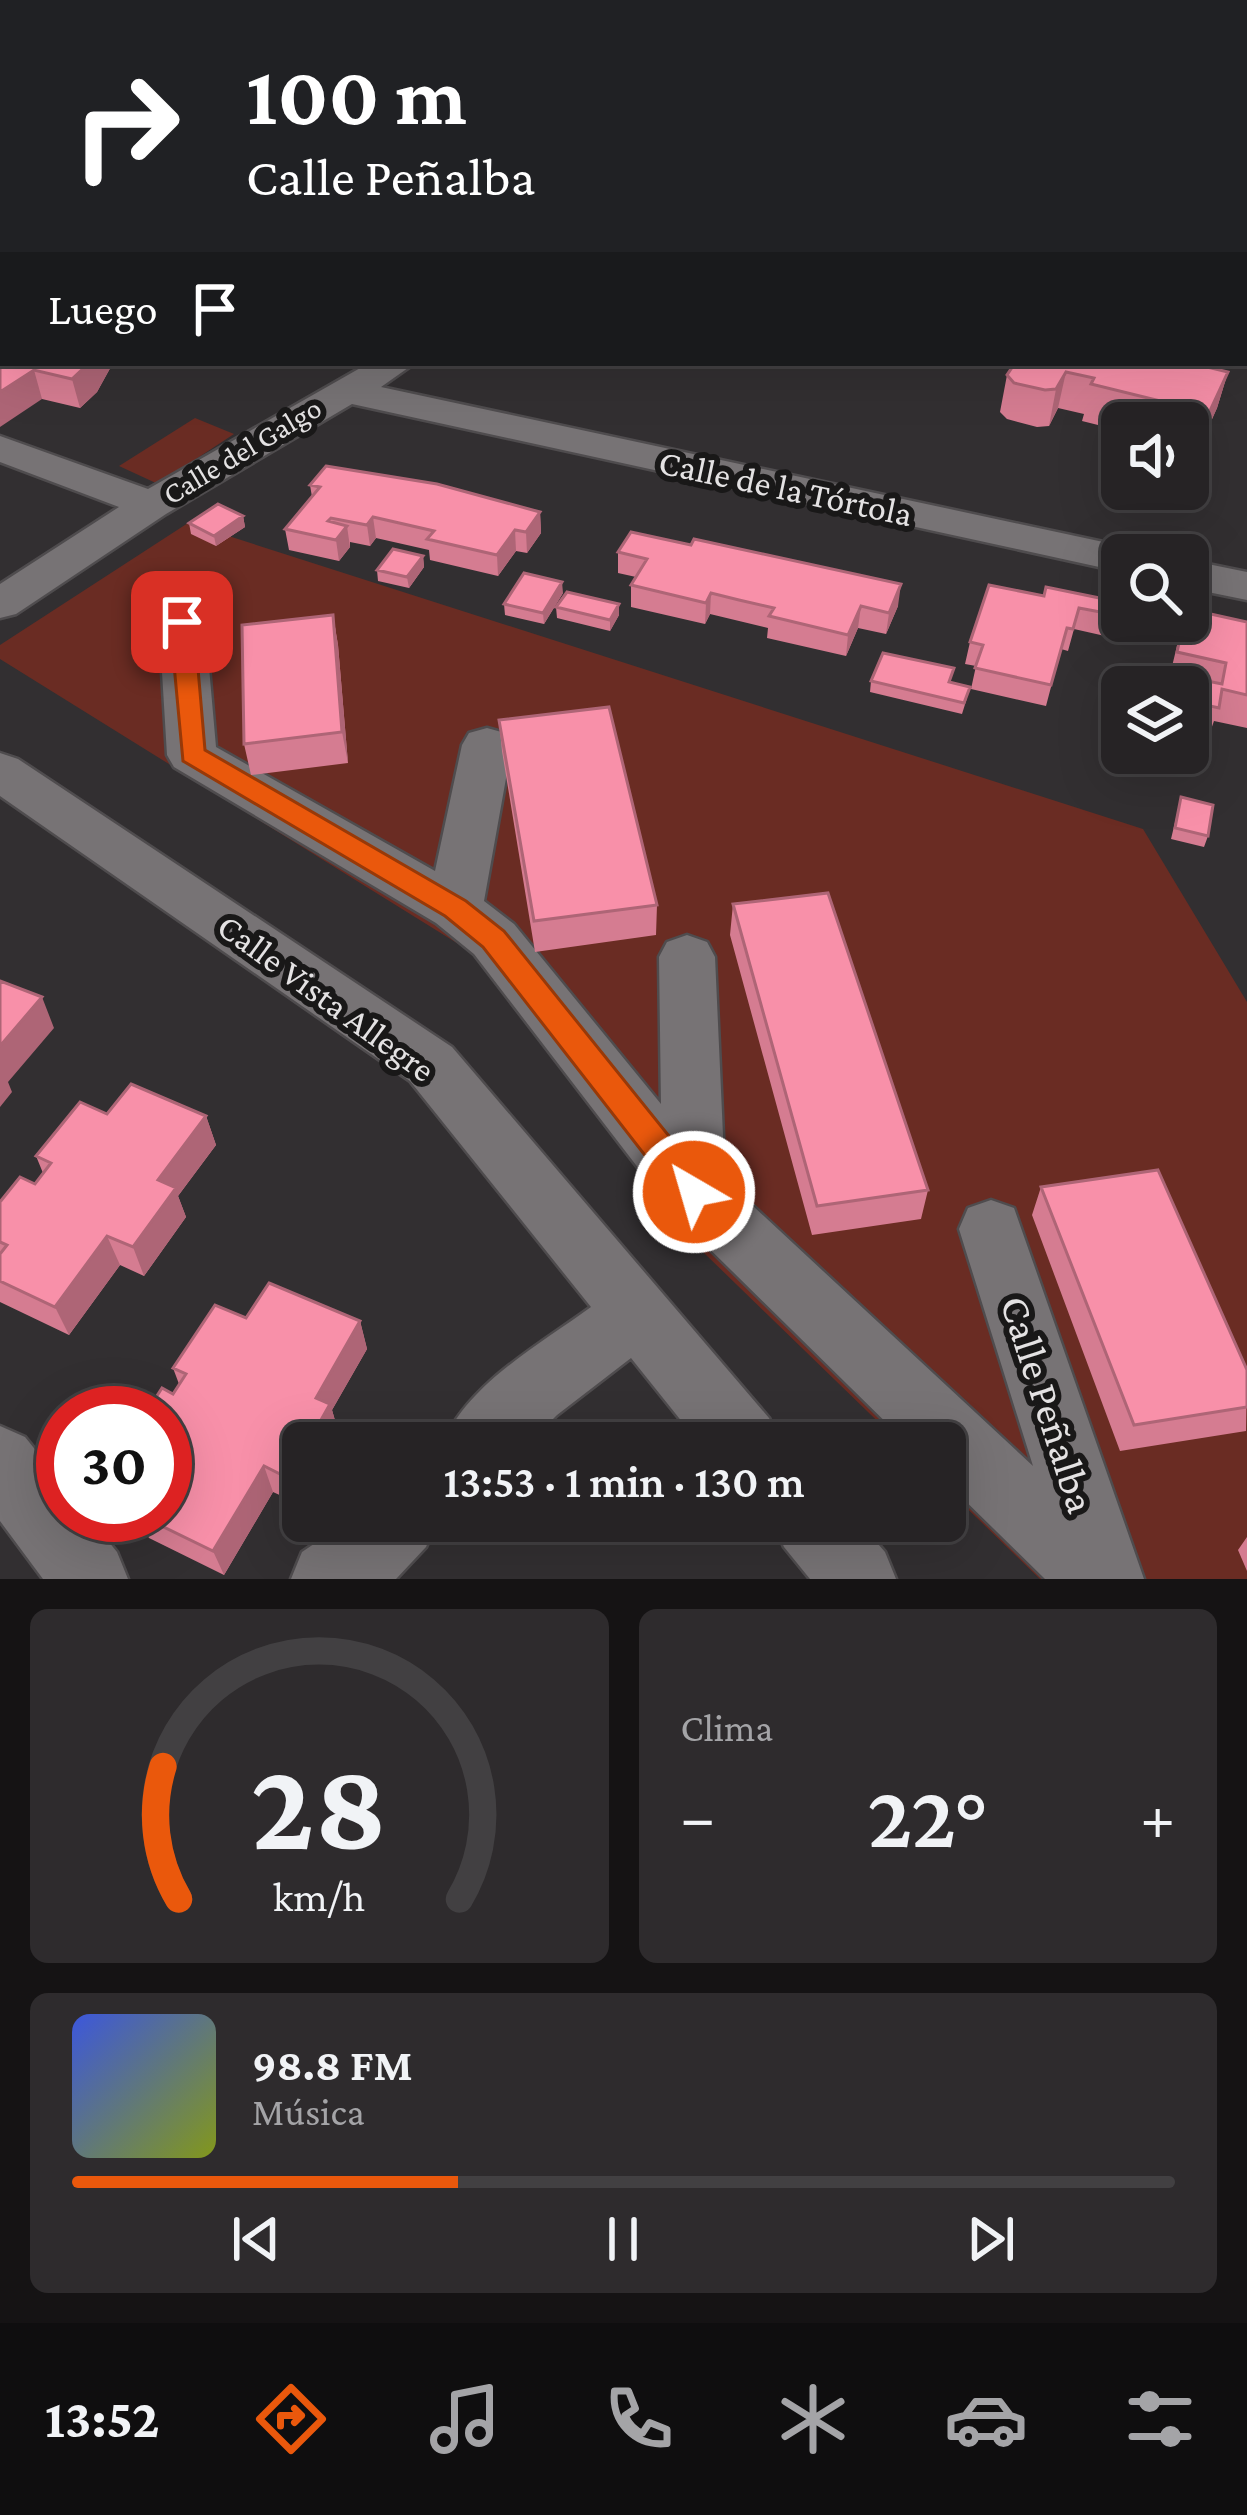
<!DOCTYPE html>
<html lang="es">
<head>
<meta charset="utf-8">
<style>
  :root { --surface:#262325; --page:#2e2b2d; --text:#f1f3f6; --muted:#a4a4a7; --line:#424042; --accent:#ea580c }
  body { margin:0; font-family:"Crimson Pro",serif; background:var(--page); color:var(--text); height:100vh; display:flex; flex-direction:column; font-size:45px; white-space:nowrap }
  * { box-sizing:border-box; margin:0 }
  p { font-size:39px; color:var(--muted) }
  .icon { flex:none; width:66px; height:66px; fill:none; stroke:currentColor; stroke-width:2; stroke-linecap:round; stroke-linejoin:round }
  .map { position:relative; height:1579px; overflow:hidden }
  .drawer { display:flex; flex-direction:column; gap:30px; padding:30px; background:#151314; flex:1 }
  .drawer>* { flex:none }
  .banner { position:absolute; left:0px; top:0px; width:1248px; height:366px; box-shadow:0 12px 48px #0002,0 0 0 3px var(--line); background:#202124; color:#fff; overflow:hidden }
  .fabs { position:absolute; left:1101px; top:402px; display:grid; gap:24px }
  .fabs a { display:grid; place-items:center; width:108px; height:108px; border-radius:18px; background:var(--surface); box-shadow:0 12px 48px #0002,0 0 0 3px var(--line); font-size:60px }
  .speed { position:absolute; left:36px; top:1386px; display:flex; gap:24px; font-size:60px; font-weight:700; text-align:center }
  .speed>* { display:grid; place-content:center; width:156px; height:156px; border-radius:50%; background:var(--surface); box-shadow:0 12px 48px #0002,0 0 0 3px var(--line); line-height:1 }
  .speed .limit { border:18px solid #d22; background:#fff; color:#111 }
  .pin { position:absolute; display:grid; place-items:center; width:102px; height:102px; color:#fff; margin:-51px; border-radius:24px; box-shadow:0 6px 18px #0006 }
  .me { position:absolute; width:132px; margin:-66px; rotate:322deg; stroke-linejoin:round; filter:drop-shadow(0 0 9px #0008) }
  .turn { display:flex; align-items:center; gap:42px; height:252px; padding:0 48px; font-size:54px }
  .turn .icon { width:156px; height:156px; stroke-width:2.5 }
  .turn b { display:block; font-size:84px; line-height:102px }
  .then { display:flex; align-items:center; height:114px; padding:0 48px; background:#0003; gap:24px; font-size:45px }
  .big { font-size:90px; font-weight:600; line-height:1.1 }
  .drawer .widget { flex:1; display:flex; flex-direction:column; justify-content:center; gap:18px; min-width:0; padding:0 42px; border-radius:18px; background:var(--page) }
  .drawer .dial { align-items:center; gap:0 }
  .dial svg { height:312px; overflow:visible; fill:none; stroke:var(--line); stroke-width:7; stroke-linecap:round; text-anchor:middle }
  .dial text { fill:var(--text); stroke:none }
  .song { display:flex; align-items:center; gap:36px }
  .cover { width:144px; height:144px; border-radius:18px; background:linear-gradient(135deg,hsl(230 70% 55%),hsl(70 70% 35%)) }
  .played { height:12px; border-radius:6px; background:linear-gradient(90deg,var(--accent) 35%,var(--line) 35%) }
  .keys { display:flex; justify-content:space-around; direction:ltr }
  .heat { display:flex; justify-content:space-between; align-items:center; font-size:66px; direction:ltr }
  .drawer .tiles { flex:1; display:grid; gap:30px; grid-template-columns:1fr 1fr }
  .widget:last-child { grid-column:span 2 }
  .trip { position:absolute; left:282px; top:1422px; width:684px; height:120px; border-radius:18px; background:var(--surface); box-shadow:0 12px 48px #0002,0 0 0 3px var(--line); font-weight:600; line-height:120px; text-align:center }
  .menu { display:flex; height:192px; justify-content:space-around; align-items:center; background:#0f0e0f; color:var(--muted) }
  .menu .icon { width:84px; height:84px }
  .menu .on { color:var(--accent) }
  .menu b { font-size:54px; color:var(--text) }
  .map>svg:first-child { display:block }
  .green { fill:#6a2c23 }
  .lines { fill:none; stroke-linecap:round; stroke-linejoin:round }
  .minor-casing { stroke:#4f4c4e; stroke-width:5 }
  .minor { fill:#777375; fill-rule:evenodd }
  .wall { fill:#d57c91 }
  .shaded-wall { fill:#ae6576 }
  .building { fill:#f890a9; stroke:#ae6576; stroke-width:3 }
  .route { fill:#ea580c; stroke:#983908; stroke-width:3 }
  .labels { text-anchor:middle; stroke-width:12; stroke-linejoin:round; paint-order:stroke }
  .far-street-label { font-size:30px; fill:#e4e2e3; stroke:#191818 }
  .street-label { font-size:36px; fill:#e4e2e3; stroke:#191818 }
  .near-street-label { font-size:42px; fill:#e4e2e3; stroke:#191818 }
</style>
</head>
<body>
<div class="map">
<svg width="1247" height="1579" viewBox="0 0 1247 1579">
  <rect width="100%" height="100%" fill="#322f31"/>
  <path class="green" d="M195,418l39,16 -76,50 -39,-18z
    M188,523l955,306 104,173v577h-207l-95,-92v-44h-45l-197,-191 -214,-289 -489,-304v-14z"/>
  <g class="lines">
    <defs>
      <path id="minor" d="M926,0h29l2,3h-29z
        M1245,38h2v16h-2z
        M0,51h3v16h-3z
        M369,363h46l-34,24 741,159 19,9h-19v17l-770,-168 -186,110 -150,100 -16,4v-34l119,-77 -119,-45v-26l148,53z
        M1188,560l59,12v28l-59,-12z
        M182,607l16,5 7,10 11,125 219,124 27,-126 7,-12 18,-5 18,5 7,12 -28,156 30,23 147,180 -2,-147 8,-15 20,-7 20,7 8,15 10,223 308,286 -74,-237 9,-21 23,-8 23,8 130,371h-99l-100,-98v-38h-38l-235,-231 -198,-258 -38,-31 -262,-156 -7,-12 -8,-133 7,-10z
        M0,753l18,6 434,288 317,371 11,25h-81l-68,-85 -74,57 -28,28h-86c26,-60 96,-98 148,-136l-181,-226 -410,-285z
        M0,1426l25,11 38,47v31h24l30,37 11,27h-85l-43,-58z
        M348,1521h89l-11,26 -30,32h-105l11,-27z
        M773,1521h85l27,31 11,27h-86l-26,-32z"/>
    </defs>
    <use href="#minor" class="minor-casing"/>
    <use href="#minor" class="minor"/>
  </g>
  <path class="wall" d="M516,0h57v3h-57z
    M618,0h124l-27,3h-97z
    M1214,0h33v7l-2,-4h-23z
    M3,363h110l-16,29 -17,16 -38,-9z
    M1015,363h197l-2,5 18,4 -11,36 -19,42 -10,-3v-24h-66v8l-40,-10 2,-7 -26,-6 -9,18 -12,1 -30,-8 -7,-7 7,-37z
    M310,485l230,27 1,21 -14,20 -11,-2 -18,25 -68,-16 -1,-10 -53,-12 -6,8 -20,-4v5l-11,14 -50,-11 -4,-21 27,-32z
    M243,516l2,11 -29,19 -25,-12 -2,-11z
    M618,552l280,54 -12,28 -28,-6 -12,28 -79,-18 1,-10 -58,-14 -5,10 -74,-17v-22l5,-8 -18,-4z
    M423,556l1,11 -15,21 -31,-7 -1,-11z
    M563,593l-19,31 -39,-9 -1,-11z
    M1044,596l70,5 -9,35 -31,-7 -6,22 -7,-2 -15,57 -75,-17 5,-23 -11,-2 5,-22z
    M619,604v11l-9,16 -53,-13 -1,-11z
    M333,615l5,30 10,118 -97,12 -7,-31z
    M1183,621l64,1v106l-33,-7 -6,17 -20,-4v-47h-15l1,-3 -6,-1z
    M871,681l80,1 16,16 -5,16 -92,-22z
    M499,720l158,185 -1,30 -121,17 -33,-201z
    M1181,797l27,39 -4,11 -33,-8z
    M733,904l195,286 -7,29 -109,16 -82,-300z
    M107,1114l99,2 10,29 -38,51 8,21 -42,59 -24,-11 -51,70 -69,-33v-100l35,-18 8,-11 -7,-17z
    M1041,1187l206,183 -1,61 -126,20 -88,-236z
    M246,1318l114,3 7,28 -35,61 6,21 -7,12h-28l-6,60 -24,-11 -49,83 -75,-37 -13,-23h29l8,-121 6,-10 -6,-16z
    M1247,1537v34l-9,-21z"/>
  <path class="shaded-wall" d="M630,0h20v3h-20z
    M696,0h21l-2,3h-19z
    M89,363h24l-16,29 -17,16 -8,-29z
    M34,370l8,29 -42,28v-35z
    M1066,372l-8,36 -9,18 7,-37z
    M1228,372l-11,36 -19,42 11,-37z
    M540,512l1,21 -14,20 -1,-21z
    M243,516l2,11 -29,19 -2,-10z
    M373,517l3,21 -6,8 -3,-21z
    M347,526l3,21 -11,14 -3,-21z
    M515,530l1,21 -18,25 -1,-21z
    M423,556l1,11 -15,21 -2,-11z
    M562,582l1,11 -19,31 -1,-11z
    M901,584l-3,22 -12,28 3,-21z
    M711,593l-1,21 -5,10 1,-21z
    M619,604v11l-9,16v-11z
    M861,606l-3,22 -12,28 2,-21z
    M333,615l5,30 10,118 -6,-31z
    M42,997l12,31 -46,54 4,10 -12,15v-61z
    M206,1116l10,29 -38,51 8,21 -42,59 -11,-29 25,-67z
    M107,1236l13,29 -51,70 -14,-28z
    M360,1321l7,28 -35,61 6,21 -7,12h-23l8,-45z
    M303,1452v41l-6,10 -9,-25z
    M264,1466l9,26 -49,83 -11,-24z"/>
  <path class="building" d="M300,0h86l-12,3h-70z
    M863,0h42l3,3h-42z
    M3,345v18h86l-17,16 -38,-9 -34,22v-45z
    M1015,363h190l-2,3 25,6 -19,41 -118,-29 3,-6 -28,-6 -10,17 -11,1 -31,-7 -7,-8z
    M326,466l111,18 103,28 -14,20 -11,-2 -18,25 -70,-16 7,-8 -61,-14 -6,8 -36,-7 -3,3 19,5 -11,14 -51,-11 35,-42 -10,-2z
    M218,504l25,12 -29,20 -25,-13z
    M631,532l60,13 3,-6 207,45 -12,29 -28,-7 -13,29 -79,-19 5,-8 -35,-8 -28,-7 -5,10 -75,-18 16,-26 -29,-7z
    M393,549l30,7 -16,21 -30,-7z
    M524,573l38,9 -19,31 -39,-9z
    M989,585l55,11 2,-9 68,14 -3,13 -32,-6 -6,21 -6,-1 -16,57 -76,-17 8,-23 -13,-3z
    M567,592l52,12 -9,16 -54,-13z
    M1188,609l59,13v73l-25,-6 -3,19 -31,-7v-14h-14l3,-12 45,9 4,-21 -49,-11 7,-31h4z
    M333,615l9,117 -98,12 -2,-119z
    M883,653l71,15 -5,14 21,5 -6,16 -93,-22z
    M609,707l48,198 -123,16 -35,-201z
    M1181,797l32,8 -5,31 -33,-8z
    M828,893l100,297 -111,16 -84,-302z
    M0,981l42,16 -42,49z
    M131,1084l75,32 -48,64 18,8 -43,59 -26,-11 -52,71 -55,-26v-27l7,-9 -7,-3v-40l20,-25 15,7 16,-21 -15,-7 44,-54 27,12z
    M1158,1170l89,200v37l-113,18 -93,-238z
    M269,1283l91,38 -44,77 14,6 -22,39h-5v9l-15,26 -24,-12 -51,85 -74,-36h26v-102h-19l16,-25 11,6 13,-20 -13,-6 42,-63 31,13z"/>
  <path class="route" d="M182,615l12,7 11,128 261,151 38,30 202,251 5,10 -5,11 -12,4 -12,-4 -199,-256 -38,-31 -262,-155 -13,-139z"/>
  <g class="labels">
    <g class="far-street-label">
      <text transform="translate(242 451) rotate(-31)" y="10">Calle del Galgo</text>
    </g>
    <g class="street-label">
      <text transform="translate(786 487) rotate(12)" y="13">Calle de la Tórtola</text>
      <text transform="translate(327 997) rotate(36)" y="13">Calle Vista Allegre</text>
    </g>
    <g class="near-street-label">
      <text transform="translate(1049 1404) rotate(72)" y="15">Calle Peñalba</text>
    </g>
  </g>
</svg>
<div class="fabs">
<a><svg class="icon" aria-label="sound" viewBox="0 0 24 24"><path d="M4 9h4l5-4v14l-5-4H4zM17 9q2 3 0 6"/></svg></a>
<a><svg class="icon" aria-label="search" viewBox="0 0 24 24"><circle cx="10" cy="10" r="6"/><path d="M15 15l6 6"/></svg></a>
<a><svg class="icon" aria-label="layers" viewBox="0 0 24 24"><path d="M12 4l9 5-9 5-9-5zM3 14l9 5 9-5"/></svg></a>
</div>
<div class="speed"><div class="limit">30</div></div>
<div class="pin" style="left:182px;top:622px;background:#d93025"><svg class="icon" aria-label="arrive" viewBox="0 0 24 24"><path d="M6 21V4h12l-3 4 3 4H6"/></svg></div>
<svg class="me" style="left:694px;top:1192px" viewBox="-20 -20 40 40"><circle r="17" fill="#ea580c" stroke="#fff" stroke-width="3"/><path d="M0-11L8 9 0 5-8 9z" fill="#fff"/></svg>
<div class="trip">13:53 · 1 min · 130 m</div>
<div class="banner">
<div class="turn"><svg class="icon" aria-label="right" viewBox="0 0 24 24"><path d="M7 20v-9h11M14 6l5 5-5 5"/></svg><div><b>100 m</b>Calle Peñalba</div></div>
<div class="then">Luego<svg class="icon" aria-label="arrive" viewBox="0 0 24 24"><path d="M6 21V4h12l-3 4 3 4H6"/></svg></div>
</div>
</div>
<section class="drawer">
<div class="tiles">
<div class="widget dial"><svg viewBox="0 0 100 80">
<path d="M14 69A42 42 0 1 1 86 69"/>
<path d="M14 69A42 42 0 0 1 10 35" stroke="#ea580c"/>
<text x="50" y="56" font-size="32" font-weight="700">28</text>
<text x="50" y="72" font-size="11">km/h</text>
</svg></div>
<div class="widget"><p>Clima</p>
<div class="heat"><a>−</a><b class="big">22°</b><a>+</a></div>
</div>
<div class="widget">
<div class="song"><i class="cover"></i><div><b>98.8 FM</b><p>Música</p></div></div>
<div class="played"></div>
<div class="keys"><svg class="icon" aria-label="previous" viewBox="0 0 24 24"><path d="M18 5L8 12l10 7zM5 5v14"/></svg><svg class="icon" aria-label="pause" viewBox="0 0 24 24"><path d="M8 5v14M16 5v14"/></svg><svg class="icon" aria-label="next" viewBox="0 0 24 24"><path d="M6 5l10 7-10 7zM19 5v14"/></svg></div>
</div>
</div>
</section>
<nav class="menu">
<b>13:52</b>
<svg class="icon on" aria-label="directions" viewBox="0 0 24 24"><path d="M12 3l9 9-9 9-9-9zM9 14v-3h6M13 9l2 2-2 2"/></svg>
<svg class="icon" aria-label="music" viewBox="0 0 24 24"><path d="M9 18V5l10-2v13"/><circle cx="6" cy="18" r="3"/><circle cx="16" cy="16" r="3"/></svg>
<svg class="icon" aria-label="phone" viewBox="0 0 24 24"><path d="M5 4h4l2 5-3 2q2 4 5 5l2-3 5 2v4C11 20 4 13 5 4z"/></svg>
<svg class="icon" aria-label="climate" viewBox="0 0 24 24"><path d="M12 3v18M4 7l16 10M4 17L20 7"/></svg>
<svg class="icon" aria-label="car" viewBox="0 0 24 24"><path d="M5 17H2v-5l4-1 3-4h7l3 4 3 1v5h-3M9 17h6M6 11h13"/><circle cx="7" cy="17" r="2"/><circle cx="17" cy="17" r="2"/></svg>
<svg class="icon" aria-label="filters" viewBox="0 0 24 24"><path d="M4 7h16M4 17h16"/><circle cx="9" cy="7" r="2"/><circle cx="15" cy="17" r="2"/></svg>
</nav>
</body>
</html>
